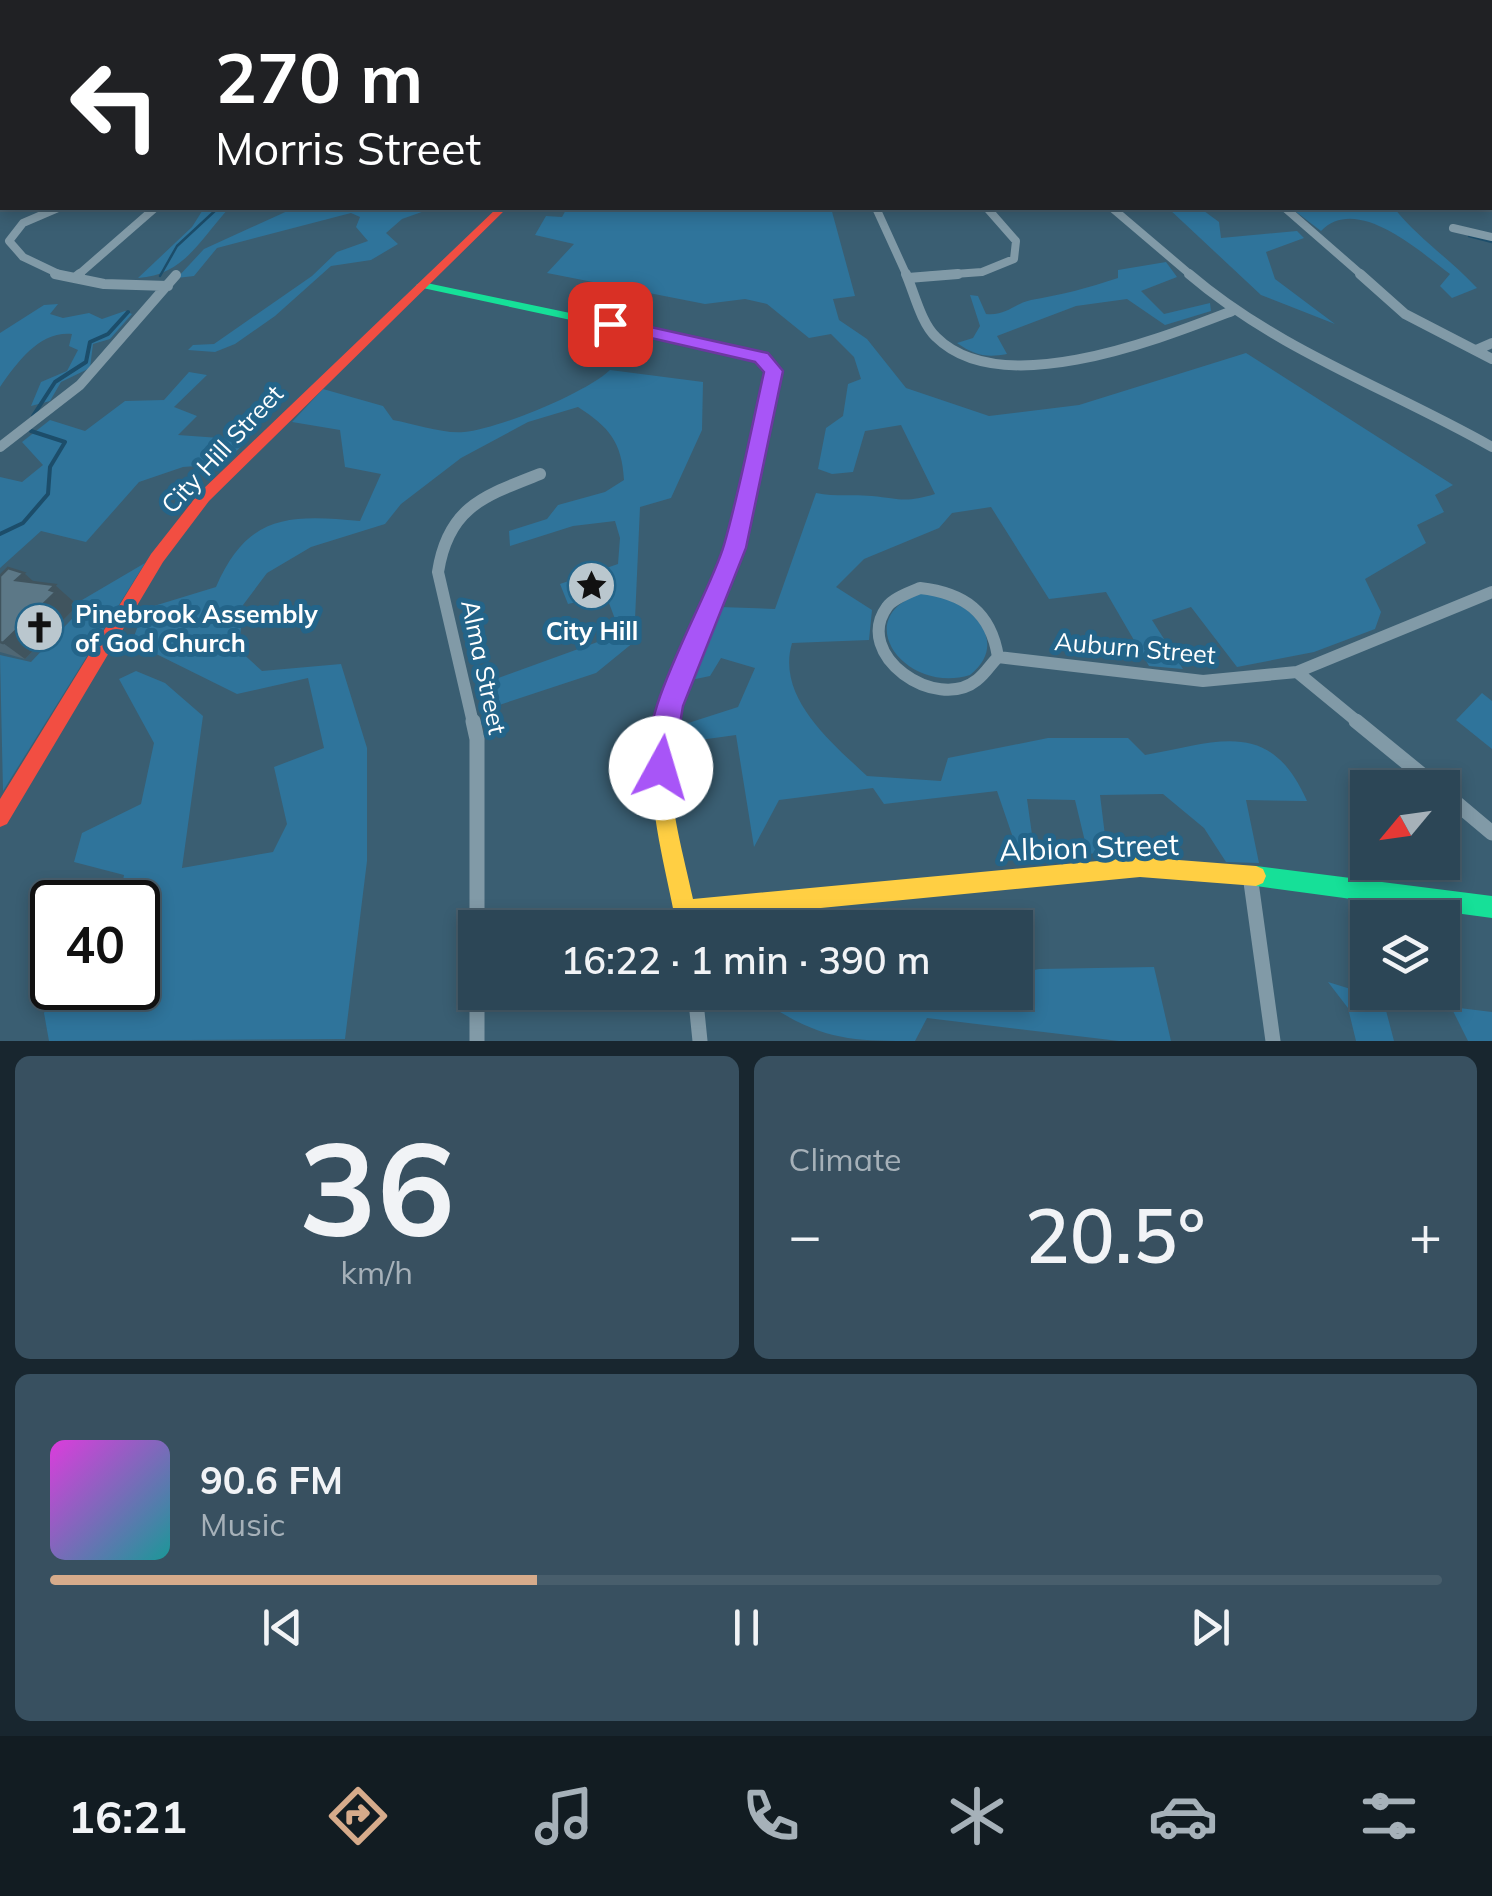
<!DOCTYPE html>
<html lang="en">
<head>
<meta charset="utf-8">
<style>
  :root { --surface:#2c4656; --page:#385060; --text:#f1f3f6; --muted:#a6b1b9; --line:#485e6c; --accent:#d6ab8b }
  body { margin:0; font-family:Mulish,sans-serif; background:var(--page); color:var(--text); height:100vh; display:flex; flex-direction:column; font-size:38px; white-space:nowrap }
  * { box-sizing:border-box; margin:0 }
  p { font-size:32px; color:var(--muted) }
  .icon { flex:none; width:55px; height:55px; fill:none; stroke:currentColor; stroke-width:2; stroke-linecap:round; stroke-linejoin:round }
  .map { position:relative; height:1041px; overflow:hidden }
  .panel { display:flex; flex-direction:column; gap:15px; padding:15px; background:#18262f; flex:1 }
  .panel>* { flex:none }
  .hud { position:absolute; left:0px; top:0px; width:1492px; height:210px; box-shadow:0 5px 15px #0003,0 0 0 2px var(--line); background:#202124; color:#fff; overflow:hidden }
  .needle { width:65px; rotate:241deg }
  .buttons { position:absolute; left:1350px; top:770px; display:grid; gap:20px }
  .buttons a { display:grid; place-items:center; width:110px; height:110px; border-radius:0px; background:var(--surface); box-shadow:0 5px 15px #0003,0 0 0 2px var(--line); font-size:50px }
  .speed { position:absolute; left:30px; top:880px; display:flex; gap:20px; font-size:50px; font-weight:700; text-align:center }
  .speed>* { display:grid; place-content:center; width:130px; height:130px; border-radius:50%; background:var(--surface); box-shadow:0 5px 15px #0003,0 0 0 2px var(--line); line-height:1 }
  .speed .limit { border:5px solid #111; border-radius:15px; background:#fff; color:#111 }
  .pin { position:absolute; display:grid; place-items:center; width:85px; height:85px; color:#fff; margin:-42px; border-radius:20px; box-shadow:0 5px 15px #0006 }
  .me { position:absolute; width:110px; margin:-55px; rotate:6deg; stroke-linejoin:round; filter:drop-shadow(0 0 8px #0008) }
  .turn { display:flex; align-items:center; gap:35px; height:210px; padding:0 50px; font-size:45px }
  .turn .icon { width:130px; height:130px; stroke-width:2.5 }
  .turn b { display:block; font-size:70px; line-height:85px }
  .big { font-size:75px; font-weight:600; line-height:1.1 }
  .panel .widget { flex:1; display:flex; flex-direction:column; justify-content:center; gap:15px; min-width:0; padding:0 35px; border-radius:15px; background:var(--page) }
  .panel .dial { align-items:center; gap:0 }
  .dial b { font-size:130px; line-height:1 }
  .song { display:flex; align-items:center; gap:30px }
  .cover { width:120px; height:120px; border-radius:15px; background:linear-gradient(135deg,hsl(300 70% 55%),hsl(180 70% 35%)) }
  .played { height:10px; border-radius:5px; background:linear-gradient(90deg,var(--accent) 35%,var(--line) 35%) }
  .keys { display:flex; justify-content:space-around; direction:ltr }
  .heat { display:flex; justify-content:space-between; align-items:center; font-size:55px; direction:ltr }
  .panel .tiles { flex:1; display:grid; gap:15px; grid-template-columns:1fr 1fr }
  .widget:last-child { grid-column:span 2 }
  .trip { position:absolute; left:458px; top:910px; width:575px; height:100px; border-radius:0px; background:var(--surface); box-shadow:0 5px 15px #0003,0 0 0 2px var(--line); font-weight:600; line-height:100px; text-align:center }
  .tab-bar { display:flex; height:160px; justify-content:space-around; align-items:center; background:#121c22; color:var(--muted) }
  .tab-bar .icon { width:70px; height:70px }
  .tab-bar .selected { color:var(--accent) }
  .tab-bar b { font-size:45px; color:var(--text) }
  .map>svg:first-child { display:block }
  .green { fill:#2f749b }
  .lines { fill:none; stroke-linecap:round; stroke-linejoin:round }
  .stream-far1 { stroke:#1c4d6a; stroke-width:2.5 }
  .stream { stroke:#1c4d6a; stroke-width:4 }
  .street-far3 { stroke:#819aa7; stroke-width:8 }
  .street-far2 { stroke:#819aa7; stroke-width:10 }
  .street-far1 { stroke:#819aa7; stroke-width:12 }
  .street { stroke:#819aa7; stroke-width:15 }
  .fast { fill:#16e098; fill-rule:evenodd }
  .slow { fill:#ffcf43; fill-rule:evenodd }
  .jam { fill:#f24e42; fill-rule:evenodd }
  .wall { fill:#4f6774 }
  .shaded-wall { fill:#40545e }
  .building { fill:#5c7887; stroke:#40545e; stroke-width:2.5 }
  .route { fill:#a855f7; stroke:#6d37a1; stroke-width:2.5 }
  .labels { text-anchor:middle; stroke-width:10; stroke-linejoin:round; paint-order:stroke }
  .street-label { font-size:25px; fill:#fff; stroke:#236489 }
  .poi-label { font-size:25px; font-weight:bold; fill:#fff; stroke:#236489; text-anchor:start }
  .near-street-label { font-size:30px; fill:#fff; stroke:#236489 }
</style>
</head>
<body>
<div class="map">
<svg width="1492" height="1041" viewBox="0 0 1492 1041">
  <rect width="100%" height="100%" fill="#3a5e72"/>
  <path class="green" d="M204,208h25c-30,33 -45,67 -91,70l54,-51z
    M294,208h139l-31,11 -16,14 12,11 -27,16 -40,6 -56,50 -40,28 -20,8 -27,-2 5,-5 21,-1 98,-68 25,-24 31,-11 -12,-14 4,-10 -9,-4 -134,35 -23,28 -17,2 27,-29z
    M567,208h264l24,88 -22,3 6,21 28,19 39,49 83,28 90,-11 167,-52 207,132 -18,10 9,17 -27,13 9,18 -61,36 16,33 -6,17 -61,23 -77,15 -46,-60 -39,13 31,49 -34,-3 -43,-74 -57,7 -58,-92 -39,6 -13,15 -75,31 -28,28 36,23 -3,30 -77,3c-16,54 39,99 75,133l74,5 7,-23 100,-20h80l17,17c73,-13 125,-38 162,46l-61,-1 13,63 -33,-1 -22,-34 -41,-34 -63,1 7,57 -19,2 -13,-54 -48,-1 9,64 -14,1 -25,-73 -113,13 -11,-16 -94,12 -25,47 -18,-112 -58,8 1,-17 59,-19 17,-39 -34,-10 -11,18 -19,4 29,-73 55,2 41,-116c20,4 37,1 56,3 28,3 34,7 63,-2l-34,-69 -36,6 -12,41 -21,2 -14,-5 8,-41 17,-12 5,-32 13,-5 -7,-22 -23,-23 -22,4 -42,-34 -22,-5 -40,5 -158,-31 27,-29 -39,-9 11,-19 16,1z
    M1168,208h32l19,14 2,16 76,-7 7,7 -38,14 9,27 60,45 -74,-29z
    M1291,208h103c25,31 56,51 83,80l-25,10 -12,-12 10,-12c-31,-23 -93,-80 -129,-43z
    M1166,262l11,15 -36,14 23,23 46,-11 1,8 -46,14 -38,-26 -51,7 -79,30 10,18c-21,4 -33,1 -50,-11l16,-5 7,-12 -10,-31 8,1 8,18c21,2 27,-10 45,-14 30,-5 57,-12 87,-22v-8z
    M58,304l-8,10 13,4 26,-5 13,6 23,-8 7,3 -22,25 -17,5 -3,24 -29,14 -11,19 -19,5 10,-24 26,-11 11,-21 -9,-4 3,-12c-32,-3 -54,27 -72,53v-54l44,-28z
    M610,370l93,12 -1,48 -31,68 -31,9 -6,135 -38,31 -109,36 -8,-24 124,-45 12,-21 -9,-24 -38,9 -8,-20 58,-20 2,-26 -5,-17 -42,5 -63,20 -1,-15 38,-12 11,-14 47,-13 19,-12c-2,-38 -15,-53 -46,-73l-50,15 -67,36 -60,46 -16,20 -74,23 -44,26 -24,32 -4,45 23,21 79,-7 26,84v113l-22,178 -296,2 -5,-28 11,-25h83v-86h-19l5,-27 -50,-13 8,-29 59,-29 13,-61 -35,-64 17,-8 29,12 38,33 -21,152 91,-16 14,-28 -13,-57 50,-19 -16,-70 -71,16 -105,-52 12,-33 72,-22c31,-72 72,-73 144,-66l21,-47 -36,-7 -5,-37 -48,-8 31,-33 60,17 10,14c22,4 50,14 71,12 34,-3 122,-39 146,-62z
    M189,372l18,3 -33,32 23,9 -19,19 70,5 -25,24 -40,3 -44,15 -53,60 -45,-11 -41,37v-91l22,5 21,-17 -21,-23 28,-22 35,11 40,-30 39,-1z
    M145,563l-142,228 -3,-136 31,7 56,-59 -5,-3z
    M920,594c43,-1 95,45 50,81 -64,20 -122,-57 -50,-81z
    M1482,693l10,8v48l-36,-29z
    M1154,967l17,74h-52l-192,-23 -12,23c-55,0 -87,0 -135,-29l-5,-19h51l1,5 32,-6h156v-18l24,-5z
    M1328,982l55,17 11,42h-38l-8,-33z
    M1451,1007l41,5v29h-24z"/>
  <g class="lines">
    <path class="stream-far1" d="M446,2l8,-2
      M1469,236l23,6
      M160,276l17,-30 41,-38"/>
    <path class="stream" d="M33,416l22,-34 31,-20 4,-20 18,-8 20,-22
      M0,534l23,-11 25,-29 2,-27 15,-25 -34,-11"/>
    <path class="street-far3" d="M58,208l-35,15 -14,18 14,16 40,19
      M876,208l31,68
      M1112,208l80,68
      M1285,208l78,68
      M1453,228l39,9
      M77,276l78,-68
      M927,276l55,-4 32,-13 2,-18 -29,-33"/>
    <path class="street-far2" d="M55,274l49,10 64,2
      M906,274c8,18 15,49 30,63 65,65 223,2 296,-26
      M1189,274c90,77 201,115 303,173
      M1360,274l45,40 87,45
      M75,278l5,-4
      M908,278l50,-4
      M1476,350l16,-7
      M0,447l80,-62 96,-110"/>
    <path class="street-far1" d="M920,588c44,5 71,24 78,69 -7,7 -13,17 -21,23 -41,33 -125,-25 -90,-73 6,-9 22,-14 33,-19z
      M998,657l205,24 94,-9 195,-80
      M1297,672l62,51
      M473,723l-35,-151c10,-65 46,-76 102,-98"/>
    <path class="street" d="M473,721l4,18v189
      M1356,721l82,67
      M1442,791l50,42
      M1250,875l23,166
      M477,992v49
      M695,992l5,49"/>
    <path class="fast" d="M1490,91l2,1v7l-2,-1z
      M422,282l339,71c8,2 15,11 19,18l-37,178 -22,53 -6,2 -6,-2 -2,-5 20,-48 41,-177 -11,-12 -339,-73 -2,-2z
      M1256,866l236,30v22l-236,-32 -7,-3 -3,-7 3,-7z"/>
    <path class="slow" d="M1206,0h8l2,2h-7z
      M715,590l6,2 2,5c-18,45 -44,91 -51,139 -8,54 10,111 21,163l447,-42 116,9 7,3 3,7 -3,7 -7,3 -116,-9 -443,43 2,8h-22c-11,-60 -33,-132 -23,-192 8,-49 34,-99 55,-144z"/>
    <path class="jam" d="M497,208h10l-298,293 -46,61 -156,262 -7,3v-28l151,-245 48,-61z"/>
  </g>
  <path class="wall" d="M0,576l35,6 39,20 -3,3 4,3 -50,51 -25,-7z"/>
  <path class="shaded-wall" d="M24,573l19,17 -27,-10z
    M55,585l19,17 -3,3 4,3 -50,51 -22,-16z"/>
  <path class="building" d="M8,568l16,5 -8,7 39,5 -5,5 6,2 -53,51 -3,-1v-66z"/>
  <path class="route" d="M610,318l158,35 15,18 -37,177 -63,158 -12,71 -10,5 -10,-5c-22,-51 57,-177 73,-232 16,-56 27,-115 40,-173l-9,-10 -152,-35 -2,-3z"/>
  <defs>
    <symbol id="sight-disc" viewBox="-11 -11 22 22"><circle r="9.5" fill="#bac7ce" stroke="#236489"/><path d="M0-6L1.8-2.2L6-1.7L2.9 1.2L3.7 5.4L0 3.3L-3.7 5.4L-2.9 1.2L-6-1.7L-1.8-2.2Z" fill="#111"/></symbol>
    <symbol id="church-disc" viewBox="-11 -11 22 22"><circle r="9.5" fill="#bac7ce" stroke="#236489"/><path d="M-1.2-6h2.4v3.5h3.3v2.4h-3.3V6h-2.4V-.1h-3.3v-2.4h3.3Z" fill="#111"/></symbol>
  </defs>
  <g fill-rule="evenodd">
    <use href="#sight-disc" x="564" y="558" width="55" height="55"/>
    <use href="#church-disc" x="12" y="600" width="55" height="55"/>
  </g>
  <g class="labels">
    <g class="street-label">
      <text transform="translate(222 449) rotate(-47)" y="9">City Hill Street</text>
      <text transform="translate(1135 648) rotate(5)" y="9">Auburn Street</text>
      <text transform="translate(484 667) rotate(78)" y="9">Alma Street</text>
    </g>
    <g class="poi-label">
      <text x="75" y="623">Pinebrook Assembly<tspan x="75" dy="29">of God Church</tspan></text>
      <text x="592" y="640" text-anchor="middle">City Hill</text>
    </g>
    <g class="near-street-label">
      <text transform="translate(1089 848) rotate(-2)" y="10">Albion Street</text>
    </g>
  </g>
</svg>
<div class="buttons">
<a><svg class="needle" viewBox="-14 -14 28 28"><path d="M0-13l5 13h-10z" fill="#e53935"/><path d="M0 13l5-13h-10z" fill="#a6b1b9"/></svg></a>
<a><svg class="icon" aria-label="layers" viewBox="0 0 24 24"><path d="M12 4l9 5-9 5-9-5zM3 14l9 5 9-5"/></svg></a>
</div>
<div class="speed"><div class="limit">40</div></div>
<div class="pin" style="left:610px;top:324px;background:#d93025"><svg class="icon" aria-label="arrive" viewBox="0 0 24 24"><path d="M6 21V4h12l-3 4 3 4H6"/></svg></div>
<svg class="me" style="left:661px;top:768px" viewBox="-20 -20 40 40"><circle r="19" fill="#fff"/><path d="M0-13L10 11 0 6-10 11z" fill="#a855f7"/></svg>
<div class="trip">16:22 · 1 min · 390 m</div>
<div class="hud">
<div class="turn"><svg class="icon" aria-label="left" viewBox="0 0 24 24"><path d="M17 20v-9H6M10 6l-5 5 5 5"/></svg><div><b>270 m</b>Morris Street</div></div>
</div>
</div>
<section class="panel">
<div class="tiles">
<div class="widget dial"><b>36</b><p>km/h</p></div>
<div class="widget"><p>Climate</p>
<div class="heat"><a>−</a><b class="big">20.5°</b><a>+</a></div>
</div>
<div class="widget">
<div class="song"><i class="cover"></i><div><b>90.6 FM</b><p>Music</p></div></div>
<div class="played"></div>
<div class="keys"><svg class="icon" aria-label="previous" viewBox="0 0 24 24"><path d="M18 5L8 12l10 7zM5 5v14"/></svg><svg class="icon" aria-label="pause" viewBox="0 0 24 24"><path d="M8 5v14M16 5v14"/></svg><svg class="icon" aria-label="next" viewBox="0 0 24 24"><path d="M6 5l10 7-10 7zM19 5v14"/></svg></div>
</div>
</div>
</section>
<nav class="tab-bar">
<b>16:21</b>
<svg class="icon selected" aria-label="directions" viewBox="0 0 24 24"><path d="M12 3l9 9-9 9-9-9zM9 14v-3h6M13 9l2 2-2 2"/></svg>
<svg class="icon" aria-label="music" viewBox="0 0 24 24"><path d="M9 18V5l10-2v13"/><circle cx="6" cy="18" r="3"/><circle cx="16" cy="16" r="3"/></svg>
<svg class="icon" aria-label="phone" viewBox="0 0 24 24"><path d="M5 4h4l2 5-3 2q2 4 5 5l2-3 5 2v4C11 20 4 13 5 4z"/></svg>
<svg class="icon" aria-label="climate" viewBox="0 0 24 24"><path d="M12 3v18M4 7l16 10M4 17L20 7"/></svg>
<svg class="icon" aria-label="car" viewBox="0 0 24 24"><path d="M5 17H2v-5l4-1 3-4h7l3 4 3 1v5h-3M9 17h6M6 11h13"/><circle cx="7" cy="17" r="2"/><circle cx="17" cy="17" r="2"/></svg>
<svg class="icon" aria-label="filters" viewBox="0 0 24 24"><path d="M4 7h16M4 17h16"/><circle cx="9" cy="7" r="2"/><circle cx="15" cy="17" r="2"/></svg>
</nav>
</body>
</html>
